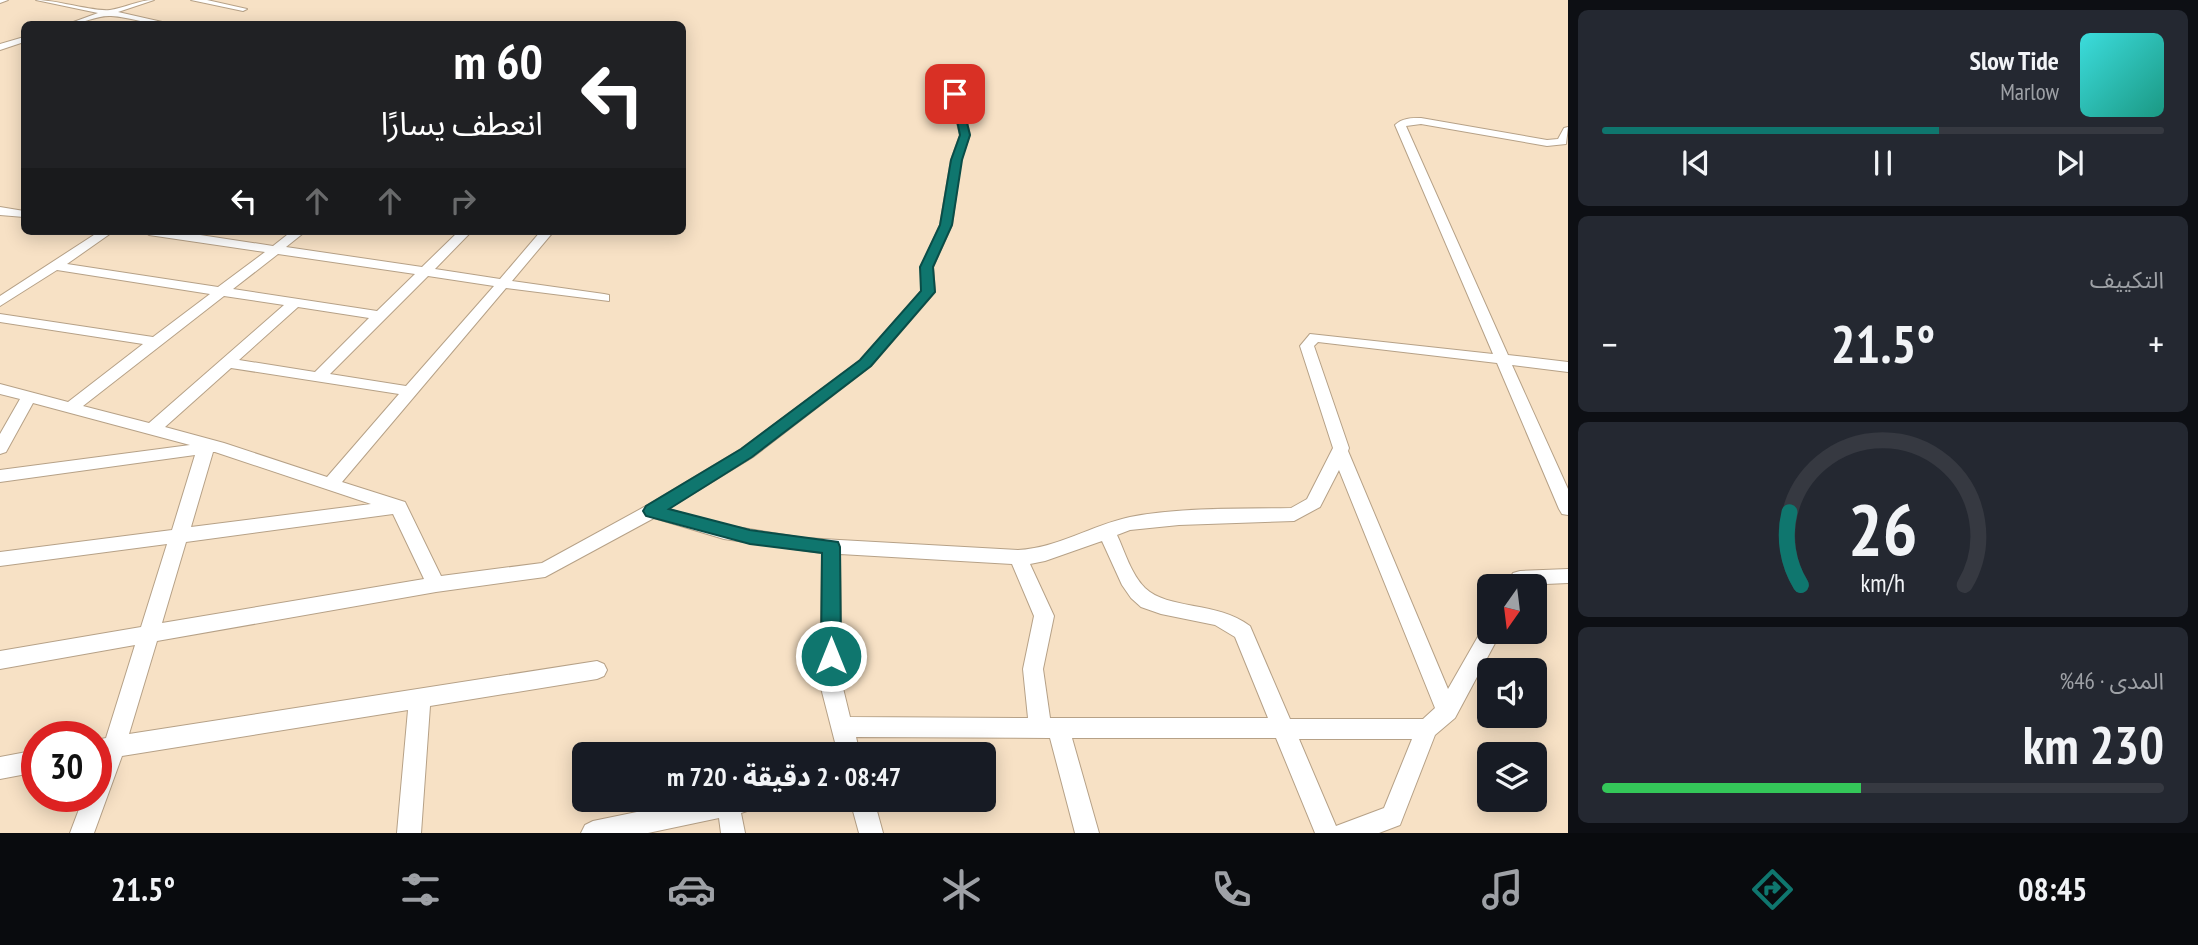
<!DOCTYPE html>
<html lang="ar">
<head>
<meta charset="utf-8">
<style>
  :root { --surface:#171b24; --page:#242831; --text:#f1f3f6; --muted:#9ea1a6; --line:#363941; --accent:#0f766e }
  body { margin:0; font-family:"PT Sans Narrow","Noto Sans Arabic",sans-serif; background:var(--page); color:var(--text); direction:rtl; height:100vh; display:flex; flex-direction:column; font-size:26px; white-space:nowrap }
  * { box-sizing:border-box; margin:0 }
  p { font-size:23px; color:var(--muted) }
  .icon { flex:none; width:38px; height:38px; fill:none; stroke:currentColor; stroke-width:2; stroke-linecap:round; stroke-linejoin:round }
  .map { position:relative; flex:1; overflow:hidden; direction:ltr }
  .side { display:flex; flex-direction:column; gap:10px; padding:10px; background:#0d0f14; width:630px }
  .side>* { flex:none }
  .guide { position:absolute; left:21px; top:21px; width:665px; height:214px; border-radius:10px; box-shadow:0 4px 18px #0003; direction:rtl; background:#202124; color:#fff; overflow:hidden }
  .needle { width:46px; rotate:194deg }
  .controls { position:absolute; left:1477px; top:574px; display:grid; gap:14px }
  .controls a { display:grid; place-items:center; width:70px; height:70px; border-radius:10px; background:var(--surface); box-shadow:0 4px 18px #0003; font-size:35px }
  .speed { position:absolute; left:21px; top:721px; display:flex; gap:14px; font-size:35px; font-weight:700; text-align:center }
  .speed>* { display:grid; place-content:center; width:91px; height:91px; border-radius:50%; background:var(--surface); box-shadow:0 4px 18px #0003; line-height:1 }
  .speed .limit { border:10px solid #d22; background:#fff; color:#111 }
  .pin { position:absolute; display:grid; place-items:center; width:60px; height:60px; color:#fff; margin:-30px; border-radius:14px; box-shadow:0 4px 10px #0006 }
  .me { position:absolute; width:77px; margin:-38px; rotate:0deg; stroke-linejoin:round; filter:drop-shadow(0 0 5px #0008) }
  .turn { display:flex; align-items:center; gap:24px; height:147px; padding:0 28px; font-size:32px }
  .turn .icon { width:91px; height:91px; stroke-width:2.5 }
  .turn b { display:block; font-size:49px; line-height:60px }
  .lanes { display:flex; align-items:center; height:66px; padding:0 28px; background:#0003; justify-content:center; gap:35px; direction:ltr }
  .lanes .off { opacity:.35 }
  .big { font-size:52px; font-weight:800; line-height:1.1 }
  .side .card { flex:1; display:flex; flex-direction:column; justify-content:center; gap:10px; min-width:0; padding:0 24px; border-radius:10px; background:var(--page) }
  .side .dial { align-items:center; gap:0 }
  .dial svg { height:182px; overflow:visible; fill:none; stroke:var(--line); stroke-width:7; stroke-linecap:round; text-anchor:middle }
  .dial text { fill:var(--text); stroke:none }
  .song { display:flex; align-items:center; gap:21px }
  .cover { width:84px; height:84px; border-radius:10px; background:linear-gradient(135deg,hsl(180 70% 55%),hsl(170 70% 35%)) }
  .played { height:7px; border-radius:4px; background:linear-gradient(90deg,var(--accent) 60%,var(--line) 60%) }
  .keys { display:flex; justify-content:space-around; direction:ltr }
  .heat { display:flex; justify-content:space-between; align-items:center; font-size:38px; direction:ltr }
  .charge { height:10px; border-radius:5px; background:linear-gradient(90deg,#34c759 46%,var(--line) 0) }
  .trip { position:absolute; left:572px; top:742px; width:424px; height:70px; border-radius:10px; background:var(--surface); box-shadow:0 4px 18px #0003; font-weight:800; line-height:70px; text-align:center; direction:rtl }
  .tabs { display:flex; height:112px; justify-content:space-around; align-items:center; background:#090b0e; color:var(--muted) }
  .tabs .icon { width:49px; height:49px }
  .tabs .current { color:var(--accent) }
  .tabs b { font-size:32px; color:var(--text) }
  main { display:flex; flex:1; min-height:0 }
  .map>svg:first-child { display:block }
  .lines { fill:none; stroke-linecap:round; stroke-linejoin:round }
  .minor-casing { stroke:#b6a187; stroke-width:2 }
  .minor { fill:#fff; fill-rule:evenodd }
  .route { fill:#0f766e; stroke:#0a4d48; stroke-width:2 }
</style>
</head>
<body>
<main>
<section class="side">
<div class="card">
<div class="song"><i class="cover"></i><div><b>Slow Tide</b><p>Marlow</p></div></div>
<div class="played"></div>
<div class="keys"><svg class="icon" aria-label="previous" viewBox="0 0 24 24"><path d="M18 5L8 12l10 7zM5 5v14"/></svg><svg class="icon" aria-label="pause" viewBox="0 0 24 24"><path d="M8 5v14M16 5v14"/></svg><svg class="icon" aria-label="next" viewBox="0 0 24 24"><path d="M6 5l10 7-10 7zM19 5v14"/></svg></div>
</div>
<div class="card"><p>التكييف</p>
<div class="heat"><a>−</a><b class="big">21.5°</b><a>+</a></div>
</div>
<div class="card dial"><svg viewBox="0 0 100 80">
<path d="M14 69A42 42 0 1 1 86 69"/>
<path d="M14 69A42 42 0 0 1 9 37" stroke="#0f766e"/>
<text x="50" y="56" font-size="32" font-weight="700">26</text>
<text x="50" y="72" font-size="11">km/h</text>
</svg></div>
<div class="card"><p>المدى · 46%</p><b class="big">230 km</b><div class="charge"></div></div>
</section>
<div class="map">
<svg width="1568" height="833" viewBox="0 0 1568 833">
  <rect width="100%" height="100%" fill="#f7e1c5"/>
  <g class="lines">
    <defs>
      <path id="minor" d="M0,0h8l-8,3z
        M36,0c22,0 57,12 74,10 15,-2 28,-10 44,-10l-36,12 53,12c-20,2 -40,-7 -60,-8 -14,-1 -28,8 -43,8l30,-11z
        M191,0h16l40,9 -4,2z
        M24,37v5l-24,8v-6z
        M958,80l5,3 -3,11 10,41 -9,25 -9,65 -19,42 2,25 -64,74 -118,91 -85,52 56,16 80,13 214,12c40,-2 74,-25 112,-33 52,-10 108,-8 161,-9l16,-9 26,-51 -33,-102 10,-12 183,20 -98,-229c7,-7 16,-7 26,-7l126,22 11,-1 6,-11 4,-1 -2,17 -19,2 -126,-22 -15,2 102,229 60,7v10l-56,-7 56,124v26l-6,-1 -3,-5 -62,-146 -179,-21 -4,4 35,102 -1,3 100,238 36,-63 5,-2v8h12l-46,86 -20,17 -35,90 -21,8h-64l-39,-95h-204l27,95h-24l-25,-95 -194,-1 4,17h-22l-18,-70 2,-131 -98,-14 -70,-21 -109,59 -109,15 -279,49 -28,93 468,-73 7,3 3,6 -3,6 -7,3 -167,27 -9,127h-24l11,-123 -286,46 -28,77h-24l14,-37h12v-56l10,-2 29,-93 -135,24v-18l141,-24 26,-83 -167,22v-14l172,-22 23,-75 -195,27v-12l190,-25 -157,-42 -27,49 -6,2v-20l20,-35 -20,-5v-10l68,18 75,-58 -143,-22v-8l153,23 57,-43 -153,-24 -57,36v-10l100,-65h14l-47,33 151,23 47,-35 -116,-17 -6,-4h31l99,15 19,-15h14l-20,16 136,20 37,-36h13l-37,38 65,10 41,-48h13l-42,50 92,13 5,1v6l-103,-13 -164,194 63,20 36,74 101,-13 104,-57 95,-57 120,-89 60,-69v-24l19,-42 11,-65 9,-25 -10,-41 3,-11zM278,254l137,20 -38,37 -144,-22zM428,276l66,10 -88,100 -76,-12zM224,296l60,9 -135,118 -66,-17zM298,307l71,11 -54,54 -76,-12zM231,368l168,26 -72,83 -103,-34 -59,-16zM213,452h2l156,52 -180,23zM1339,470l96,238 -12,11h-133l-40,-93c-33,-25 -82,-16 -105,-38 -14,-14 -20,-36 -28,-53l13,-5 49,-5 115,-4 26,-14zM393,514l31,65 -262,44 24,-81zM1102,541l20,44 9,13 10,9 20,7 54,11 20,12 33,81h-218l-7,-49 11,-53 -24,-52 15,-3zM840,554l172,10 22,52 -11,53 5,49 -178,-1 -8,-33zM1299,739h113l-28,69 -48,18z
        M0,207l24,4v6l-24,-2z
        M1568,569v14l-63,3 8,-13 7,-2z
        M37,750v22l-37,7v-22z
        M695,800h65l-4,8 -15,5 4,20h-24l-2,-15 -71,15h-67l4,-8 8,-4z
        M850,800h24l9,33h-24z"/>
    </defs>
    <use href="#minor" class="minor-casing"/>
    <use href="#minor" class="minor"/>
  </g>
  <path class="route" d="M951,92l9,2 10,41 -8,25 -10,65 -19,42 2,25 -64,74 -119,91 -83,52 81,21 88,12 2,5 1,109 -3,7 -7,2 -7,-2 -3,-7 1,-103 -72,-9 -104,-28 -3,-5 3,-5 95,-57 119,-89 61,-69 -1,-24 20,-42 11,-65 9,-25z"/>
</svg>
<div class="controls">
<a><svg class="needle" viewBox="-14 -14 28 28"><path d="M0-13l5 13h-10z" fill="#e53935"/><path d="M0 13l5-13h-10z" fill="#9ea1a6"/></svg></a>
<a><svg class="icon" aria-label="sound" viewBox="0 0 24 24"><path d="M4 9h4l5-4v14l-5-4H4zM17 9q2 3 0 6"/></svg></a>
<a><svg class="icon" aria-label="layers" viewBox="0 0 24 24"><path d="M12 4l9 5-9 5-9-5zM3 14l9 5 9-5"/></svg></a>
</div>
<div class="speed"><div class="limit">30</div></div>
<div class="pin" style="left:955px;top:94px;background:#d93025"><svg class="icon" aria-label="arrive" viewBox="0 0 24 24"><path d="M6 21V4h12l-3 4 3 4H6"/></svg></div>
<svg class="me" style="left:831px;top:656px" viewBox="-20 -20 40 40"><circle r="17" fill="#0f766e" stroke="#fff" stroke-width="3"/><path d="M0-11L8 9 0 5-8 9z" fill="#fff"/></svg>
<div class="trip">08:47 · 2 دقيقة · 720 m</div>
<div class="guide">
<div class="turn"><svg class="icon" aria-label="left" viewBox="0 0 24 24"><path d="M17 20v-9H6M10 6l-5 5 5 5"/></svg><div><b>60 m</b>انعطف يسارًا</div></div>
<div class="lanes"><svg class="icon" aria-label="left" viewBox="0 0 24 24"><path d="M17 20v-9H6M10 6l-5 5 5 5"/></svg><svg class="icon off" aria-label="ahead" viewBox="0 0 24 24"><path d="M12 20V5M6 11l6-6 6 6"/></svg><svg class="icon off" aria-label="ahead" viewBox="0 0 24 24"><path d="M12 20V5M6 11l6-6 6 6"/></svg><svg class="icon off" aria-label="right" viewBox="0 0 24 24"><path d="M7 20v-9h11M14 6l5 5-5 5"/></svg></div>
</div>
</div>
</main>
<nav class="tabs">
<b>08:45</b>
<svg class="icon current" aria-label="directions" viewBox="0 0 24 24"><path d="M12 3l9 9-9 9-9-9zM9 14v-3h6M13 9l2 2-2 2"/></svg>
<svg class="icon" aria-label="music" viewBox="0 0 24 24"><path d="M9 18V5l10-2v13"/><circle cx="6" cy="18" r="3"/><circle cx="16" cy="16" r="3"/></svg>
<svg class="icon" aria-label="phone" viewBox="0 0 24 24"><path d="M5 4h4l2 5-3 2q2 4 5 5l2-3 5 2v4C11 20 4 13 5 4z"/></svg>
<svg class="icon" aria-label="climate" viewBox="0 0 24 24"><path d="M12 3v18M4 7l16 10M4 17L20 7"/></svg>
<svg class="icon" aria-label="car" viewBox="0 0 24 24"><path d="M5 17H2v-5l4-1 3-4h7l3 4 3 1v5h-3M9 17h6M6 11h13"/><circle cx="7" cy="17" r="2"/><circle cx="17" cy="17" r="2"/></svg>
<svg class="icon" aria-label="filters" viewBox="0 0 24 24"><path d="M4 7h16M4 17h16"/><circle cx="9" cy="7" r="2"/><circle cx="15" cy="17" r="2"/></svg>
<b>21.5°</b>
</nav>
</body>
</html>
